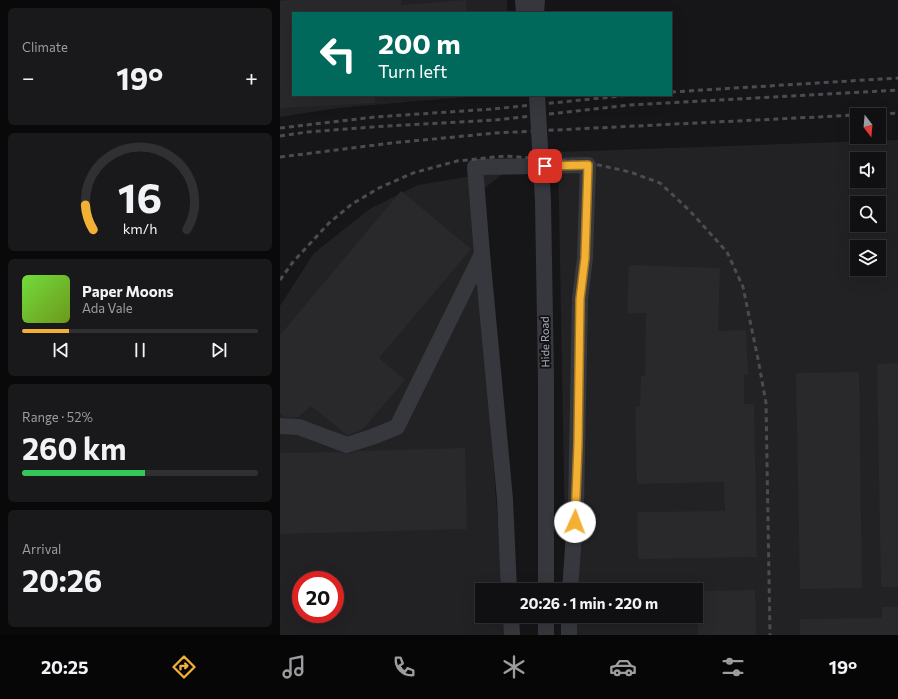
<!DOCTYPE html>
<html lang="en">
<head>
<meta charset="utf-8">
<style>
  :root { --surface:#101012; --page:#19191b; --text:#f1f3f6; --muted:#9c9d9f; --line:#303032; --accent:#f2b134 }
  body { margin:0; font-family:Commissioner,sans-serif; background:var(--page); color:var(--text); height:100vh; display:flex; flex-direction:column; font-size:15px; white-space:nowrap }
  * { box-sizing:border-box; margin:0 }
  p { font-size:13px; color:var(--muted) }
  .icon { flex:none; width:22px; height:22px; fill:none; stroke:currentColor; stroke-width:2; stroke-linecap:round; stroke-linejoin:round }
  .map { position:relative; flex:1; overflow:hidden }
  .panel { display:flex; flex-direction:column; gap:8px; padding:8px; background:#09090a; width:280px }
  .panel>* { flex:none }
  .guide { position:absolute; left:12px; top:12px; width:380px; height:84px; border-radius:0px; box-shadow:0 4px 16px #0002,0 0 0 1px var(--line); background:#00695c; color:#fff; overflow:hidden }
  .needle { width:26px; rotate:164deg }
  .controls { position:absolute; left:570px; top:108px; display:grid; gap:8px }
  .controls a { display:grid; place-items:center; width:36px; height:36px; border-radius:0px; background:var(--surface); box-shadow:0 4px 16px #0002,0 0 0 1px var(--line); font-size:20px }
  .speed { position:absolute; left:12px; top:571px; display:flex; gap:8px; font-size:20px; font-weight:700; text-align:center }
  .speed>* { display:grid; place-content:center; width:52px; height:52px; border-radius:50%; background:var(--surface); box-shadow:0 4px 16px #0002,0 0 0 1px var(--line); line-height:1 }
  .speed .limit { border:6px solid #d22; background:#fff; color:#111 }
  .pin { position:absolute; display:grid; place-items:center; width:34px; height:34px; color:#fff; margin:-17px; border-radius:8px; box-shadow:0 2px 6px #0006 }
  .me { position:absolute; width:44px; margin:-22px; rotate:2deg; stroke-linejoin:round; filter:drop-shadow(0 0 3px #0008) }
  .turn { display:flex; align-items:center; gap:14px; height:84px; padding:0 20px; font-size:18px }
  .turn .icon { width:52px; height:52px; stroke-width:2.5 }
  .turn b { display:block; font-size:28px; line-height:34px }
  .big { font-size:30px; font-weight:700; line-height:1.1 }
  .panel .card { flex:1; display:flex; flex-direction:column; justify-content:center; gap:6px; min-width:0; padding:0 14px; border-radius:6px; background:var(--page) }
  .panel .dial { align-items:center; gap:0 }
  .dial svg { height:104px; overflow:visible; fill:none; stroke:var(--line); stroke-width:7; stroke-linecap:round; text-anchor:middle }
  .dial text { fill:var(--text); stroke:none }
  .song { display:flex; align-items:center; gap:12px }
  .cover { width:48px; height:48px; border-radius:6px; background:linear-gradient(135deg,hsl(100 70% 55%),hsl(80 70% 35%)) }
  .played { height:4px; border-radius:2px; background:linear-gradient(90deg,var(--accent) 20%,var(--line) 20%) }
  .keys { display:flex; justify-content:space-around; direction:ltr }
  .heat { display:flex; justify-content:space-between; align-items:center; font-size:22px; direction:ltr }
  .charge { height:6px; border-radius:3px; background:linear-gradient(90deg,#34c759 52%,var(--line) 0) }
  .trip { position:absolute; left:195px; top:583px; width:228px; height:40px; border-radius:0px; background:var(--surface); box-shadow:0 4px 16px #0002,0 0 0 1px var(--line); font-weight:700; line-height:40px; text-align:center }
  .tabs { display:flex; height:64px; justify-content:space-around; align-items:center; background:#060607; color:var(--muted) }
  .tabs .icon { width:28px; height:28px }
  .tabs .current { color:var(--accent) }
  .tabs b { font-size:18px; color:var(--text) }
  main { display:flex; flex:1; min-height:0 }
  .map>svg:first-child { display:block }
  .built { fill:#222225; fill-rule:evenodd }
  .building { fill:#29292c }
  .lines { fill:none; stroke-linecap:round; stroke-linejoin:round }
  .minor { stroke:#37383d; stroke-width:16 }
  .rail { stroke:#4a4c52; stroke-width:3; stroke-dasharray:5 4; stroke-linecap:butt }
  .minor-bridge { stroke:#37383d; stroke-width:16 }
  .route-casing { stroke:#9d7322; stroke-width:10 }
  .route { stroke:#f2b134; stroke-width:7 }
  .labels { text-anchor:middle; stroke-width:4; stroke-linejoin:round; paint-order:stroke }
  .street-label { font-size:11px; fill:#a8adb8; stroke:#111113 }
</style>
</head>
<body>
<main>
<section class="panel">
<div class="card"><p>Climate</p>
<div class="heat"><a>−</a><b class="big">19°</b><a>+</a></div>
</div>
<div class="card dial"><svg viewBox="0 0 100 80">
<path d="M14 69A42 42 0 1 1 86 69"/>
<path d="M14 69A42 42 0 0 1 8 50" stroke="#f2b134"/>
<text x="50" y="56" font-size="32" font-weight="700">16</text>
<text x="50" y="72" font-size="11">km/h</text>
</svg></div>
<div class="card">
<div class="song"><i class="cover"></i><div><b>Paper Moons</b><p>Ada Vale</p></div></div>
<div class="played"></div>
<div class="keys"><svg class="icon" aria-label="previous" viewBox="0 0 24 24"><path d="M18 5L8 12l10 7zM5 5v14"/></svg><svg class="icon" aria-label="pause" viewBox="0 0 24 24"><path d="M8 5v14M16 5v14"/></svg><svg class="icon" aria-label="next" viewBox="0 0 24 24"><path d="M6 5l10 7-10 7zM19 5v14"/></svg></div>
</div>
<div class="card"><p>Range · 52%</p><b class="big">260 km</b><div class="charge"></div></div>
<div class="card"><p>Arrival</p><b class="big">20:26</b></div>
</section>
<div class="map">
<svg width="618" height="635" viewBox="0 0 618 635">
  <rect width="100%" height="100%" fill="#161618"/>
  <path class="built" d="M0,0h227v13h-214v82h196l-151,13 -58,9z
    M618,140v495h-331v-19h129v-26h-130l-8,-438zM577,159h22v22h-22zM577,203h22v22h-22zM577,247h22v22h-22z
    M228,170l-35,27 30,393h-21v26h23l1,19h-226v-329l34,-53 57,-45 47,-23zM21,580h34v34h-34z"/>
  <path class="building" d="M13,0h108l1,5 64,-5 1,13h-174v82h82v8l-95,5v-107z
    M121,191l70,58 -92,109 26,22 -43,50 -15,5 -36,-29 -13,11h-13l-5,-4v-78z
    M349,265l91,3 -2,63 28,-1 2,45h-4v29h10l3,153 -119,2 -1,-47 88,-1 -1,-29 -87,2 -2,-77h5l1,-31h4l1,-63h-19z
    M618,363v224h-17l-4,-223z
    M579,372l3,216 -62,1 -4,-216z
    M185,448l2,81 -187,5v-81l58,-1 11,2 10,-3z
    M475,590l1,45h-58v-44z
    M602,607h16v28h-98v-16l82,-1z"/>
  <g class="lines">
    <path class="minor" d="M243,0l1,13
      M256,13l1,-13
      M263,201l3,179v210
      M202,254l23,245 4,91
      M0,426l19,1 48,18 25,-8 25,-10 85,-173 -7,-87 113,-2 -3,93 -5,41 -4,207 -6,84
      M231,616l1,19
      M266,635v-19
      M289,635v-19"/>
    <path class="rail" d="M391,92l227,-14
      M0,128l95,-11 118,-8 138,-14
      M0,136l27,-4 79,-6 109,-6 134,-15 269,-15
      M0,157l112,-14 103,-10 403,-20
      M0,280l13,-18 36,-39 23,-19 27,-16 34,-15 44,-12 48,-5 80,6 45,10 30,11 29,27 38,42 16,35 15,72 8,44 4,232"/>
    <path class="minor-bridge" d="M257,95l6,106"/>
  </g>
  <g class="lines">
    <defs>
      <path id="route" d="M265,166l43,-1 -3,93 -5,41 -2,145 -3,78"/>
    </defs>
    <use href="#route" class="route-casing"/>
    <use href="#route" class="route"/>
  </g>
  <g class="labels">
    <g class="street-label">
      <text transform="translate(265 342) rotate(-91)" y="4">Hide Road</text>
    </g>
  </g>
</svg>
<div class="controls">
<a><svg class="needle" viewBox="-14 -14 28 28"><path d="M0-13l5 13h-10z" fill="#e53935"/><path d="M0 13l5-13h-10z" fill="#9c9d9f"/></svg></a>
<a><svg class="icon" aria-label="sound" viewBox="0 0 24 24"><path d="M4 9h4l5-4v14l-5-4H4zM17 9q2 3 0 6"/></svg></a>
<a><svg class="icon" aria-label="search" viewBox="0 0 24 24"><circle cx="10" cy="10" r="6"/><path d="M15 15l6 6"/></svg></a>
<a><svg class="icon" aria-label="layers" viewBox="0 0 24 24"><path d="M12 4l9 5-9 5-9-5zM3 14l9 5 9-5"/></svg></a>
</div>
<div class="speed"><div class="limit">20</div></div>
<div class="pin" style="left:265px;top:166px;background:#d93025"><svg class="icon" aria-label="arrive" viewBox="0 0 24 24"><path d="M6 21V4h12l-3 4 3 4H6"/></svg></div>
<svg class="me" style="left:295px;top:522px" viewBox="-20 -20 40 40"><circle r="19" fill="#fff"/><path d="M0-13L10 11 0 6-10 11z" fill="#f2b134"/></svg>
<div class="trip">20:26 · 1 min · 220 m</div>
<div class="guide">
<div class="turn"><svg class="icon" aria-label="left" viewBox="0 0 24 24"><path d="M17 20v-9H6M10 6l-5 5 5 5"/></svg><div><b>200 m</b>Turn left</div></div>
</div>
</div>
</main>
<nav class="tabs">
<b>20:25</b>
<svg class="icon current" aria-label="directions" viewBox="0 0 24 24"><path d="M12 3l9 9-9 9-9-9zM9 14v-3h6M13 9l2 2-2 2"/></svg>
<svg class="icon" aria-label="music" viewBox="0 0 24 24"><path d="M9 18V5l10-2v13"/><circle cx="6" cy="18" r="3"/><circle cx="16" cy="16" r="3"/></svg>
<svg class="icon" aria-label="phone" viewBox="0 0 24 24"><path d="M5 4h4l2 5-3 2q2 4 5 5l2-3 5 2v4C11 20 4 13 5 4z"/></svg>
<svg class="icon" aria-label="climate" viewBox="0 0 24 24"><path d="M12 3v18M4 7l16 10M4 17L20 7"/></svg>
<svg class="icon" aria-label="car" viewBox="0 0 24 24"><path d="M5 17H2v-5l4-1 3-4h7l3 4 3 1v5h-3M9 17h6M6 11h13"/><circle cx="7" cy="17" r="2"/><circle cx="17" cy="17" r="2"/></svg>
<svg class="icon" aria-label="filters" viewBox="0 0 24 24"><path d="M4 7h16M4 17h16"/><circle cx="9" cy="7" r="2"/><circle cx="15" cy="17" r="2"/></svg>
<b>19°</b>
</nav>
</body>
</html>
